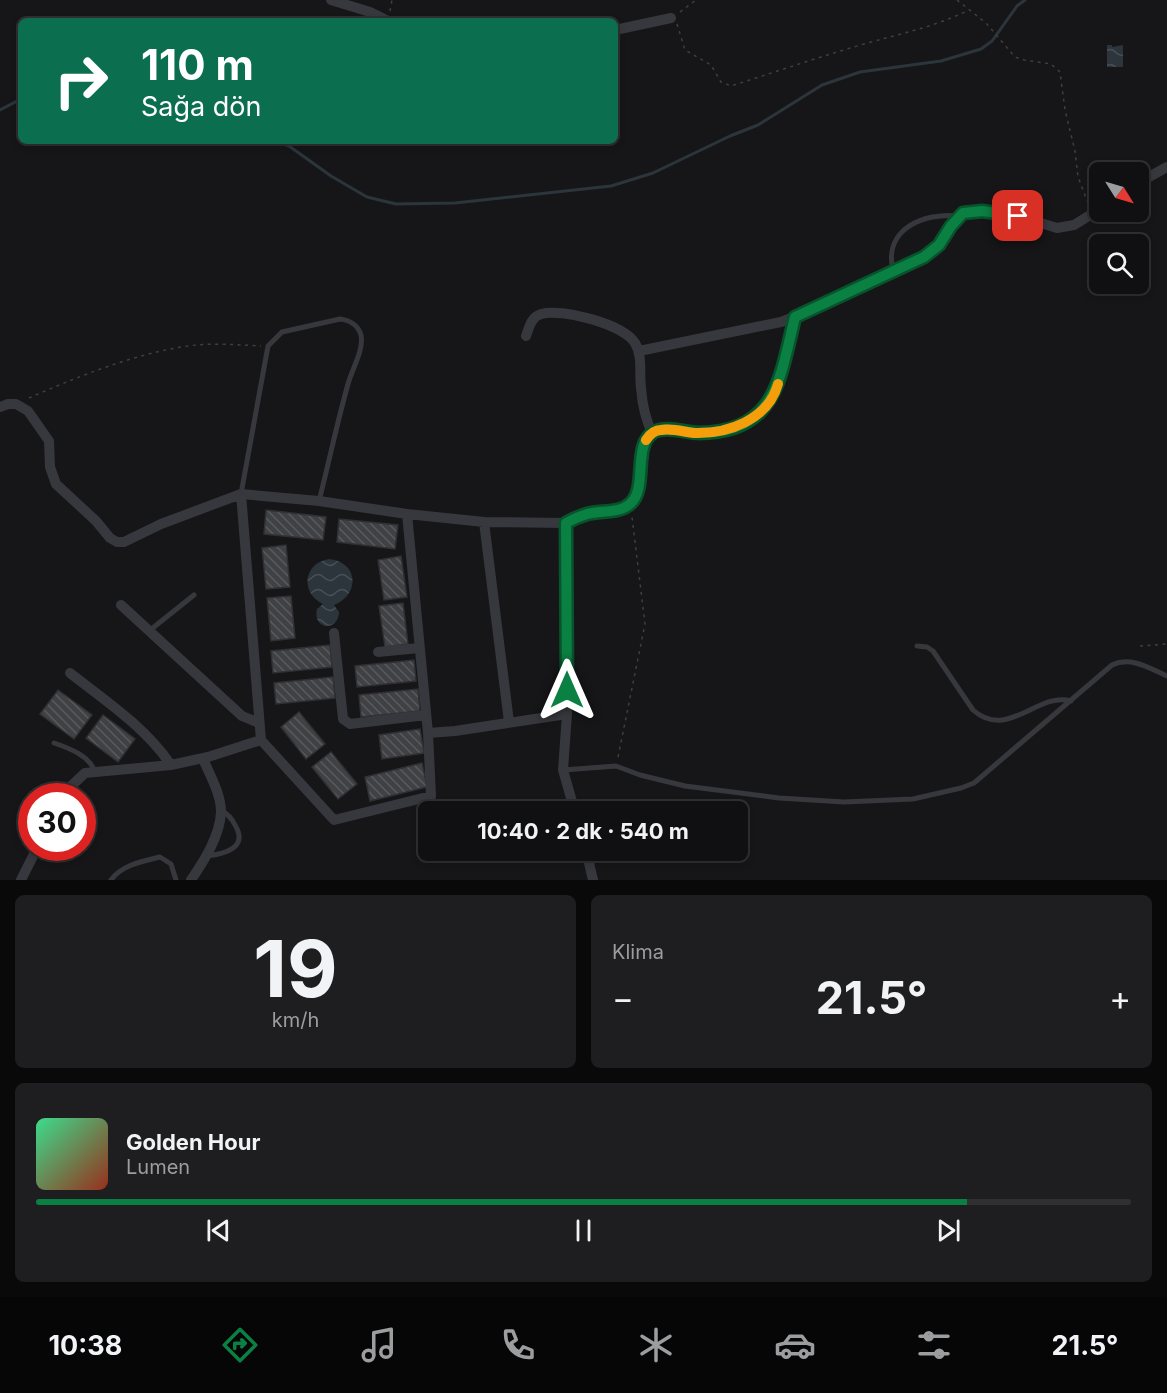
<!DOCTYPE html>
<html lang="tr">
<head>
<meta charset="utf-8">
<style>
  :root { --surface:#101012; --page:#1e1e20; --text:#f1f3f6; --muted:#9c9d9f; --line:#303032; --accent:#0b8043 }
  body { margin:0; font-family:Inter,sans-serif; background:var(--page); color:var(--text); height:100vh; display:flex; flex-direction:column; font-size:22px; white-space:nowrap }
  * { box-sizing:border-box; margin:0 }
  p { font-size:20px; color:var(--muted) }
  .icon { flex:none; width:33px; height:33px; fill:none; stroke:currentColor; stroke-width:2; stroke-linecap:round; stroke-linejoin:round }
  .map { position:relative; height:880px; overflow:hidden }
  .side { display:flex; flex-direction:column; gap:15px; padding:15px; background:#09090a; flex:1 }
  .side>* { flex:none }
  .hud { position:absolute; left:18px; top:18px; width:600px; height:126px; border-radius:9px; box-shadow:0 3px 9px #0003,0 0 0 2px var(--line); background:#0b6e4f; color:#fff; overflow:hidden }
  .needle { width:39px; rotate:127deg }
  .buttons { position:absolute; left:1089px; top:162px; display:grid; gap:12px }
  .buttons a { display:grid; place-items:center; width:60px; height:60px; border-radius:9px; background:var(--surface); box-shadow:0 3px 9px #0003,0 0 0 2px var(--line); font-size:30px }
  .speed { position:absolute; left:18px; top:783px; display:flex; gap:12px; font-size:30px; font-weight:700; text-align:center }
  .speed>* { display:grid; place-content:center; width:78px; height:78px; border-radius:50%; background:var(--surface); box-shadow:0 3px 9px #0003,0 0 0 2px var(--line); line-height:1 }
  .speed .limit { border:9px solid #d22; background:#fff; color:#111 }
  .pin { position:absolute; display:grid; place-items:center; width:51px; height:51px; color:#fff; margin:-26px; border-radius:12px; box-shadow:0 3px 9px #0006 }
  .me { position:absolute; width:66px; margin:-33px; rotate:0deg; stroke-linejoin:round; filter:drop-shadow(0 0 4px #0008) }
  .turn { display:flex; align-items:center; gap:21px; height:126px; padding:0 24px; font-size:27px }
  .turn .icon { width:78px; height:78px; stroke-width:2.5 }
  .turn b { display:block; font-size:42px; line-height:51px }
  .big { font-size:45px; font-weight:700; line-height:1.1 }
  .side .card { flex:1; display:flex; flex-direction:column; justify-content:center; gap:9px; min-width:0; padding:0 21px; border-radius:9px; background:var(--page) }
  .side .dial { align-items:center; gap:0 }
  .dial b { font-size:78px; line-height:1 }
  .song { display:flex; align-items:center; gap:18px }
  .cover { width:72px; height:72px; border-radius:9px; background:linear-gradient(135deg,hsl(150 70% 55%),hsl(10 70% 35%)) }
  .played { height:6px; border-radius:3px; background:linear-gradient(90deg,var(--accent) 85%,var(--line) 85%) }
  .keys { display:flex; justify-content:space-around; direction:ltr }
  .heat { display:flex; justify-content:space-between; align-items:center; font-size:33px; direction:ltr }
  .side .tiles { flex:1; display:grid; gap:15px; grid-template-columns:1fr 1fr }
  .card:last-child { grid-column:span 2 }
  .trip { position:absolute; left:418px; top:801px; width:330px; height:60px; border-radius:9px; background:var(--surface); box-shadow:0 3px 9px #0003,0 0 0 2px var(--line); font-weight:700; line-height:60px; text-align:center }
  .dock { display:flex; height:96px; justify-content:space-around; align-items:center; background:#060607; color:var(--muted) }
  .dock .icon { width:42px; height:42px }
  .dock .on { color:var(--accent) }
  .dock b { font-size:27px; color:var(--text) }
  .map>svg:first-child { display:block }
  .water { fill:url(#water-waves) }
  .lines { fill:none; stroke-linecap:round; stroke-linejoin:round }
  .stream { stroke:#2c353c; stroke-width:3 }
  .building { fill:url(#building-back-hatch); stroke:#303034; stroke-width:1.5 }
  .path { stroke:#3d3f44; stroke-width:1.5; stroke-dasharray:3 4.5; stroke-linecap:butt }
  .service { stroke:#37383d; stroke-width:5 }
  .minor { stroke:#37383d; stroke-width:10 }
  .route-casing { stroke:#07532c; stroke-width:15 }
  .route { stroke:#0b8043; stroke-width:10 }
  .slow { stroke:#f59e0b; stroke-width:10 }
</style>
</head>
<body>
<div class="map">
<svg width="1167" height="880" viewBox="0 0 1167 880">
  <defs>
    <pattern id="water-waves" width="16" height="10" patternUnits="userSpaceOnUse" patternTransform="scale(1.5)"><rect width="16" height="10" fill="#2c353c"/><path d="M0 5q4-4 8 0t8 0" fill="none" stroke="#485056"/></pattern>
    <pattern id="building-back-hatch" width="6" height="6" patternUnits="userSpaceOnUse" patternTransform="scale(1.5)"><rect width="6" height="6" fill="#404145"/><path d="M-1 5l2 2M0 0l6 6M5-1l2 2" fill="none" stroke="#595a5e"/></pattern>
  </defs>
  <rect width="100%" height="100%" fill="#161618"/>
  <path class="water" d="M1107,45h5v2l11,-2v22h-16z
    M329,559c30,3 31,36 5,46l5,7c-1,21 -27,17 -22,-3l6,-5c-23,-11 -20,-41 6,-45z"/>
  <g class="lines">
    <path class="stream" d="M0,110l21,-11
      M275,141l14,5 42,30 36,21 29,7 59,-1 156,-17 42,-13 77,-37 28,-11 64,-40 38,-13 81,-11 40,-12 11,-8 25,-35 8,-6"/>
  </g>
  <path class="building" d="M266,510l60,7 -3,23 -59,-6z
    M339,519l59,6 -3,24 -58,-7z
    M286,545l4,42 -24,2 -4,-41z
    M401,556l6,41 -23,3 -6,-40z
    M291,596l4,42 -24,3 -4,-43z
    M403,603l5,41 -23,3 -6,-41z
    M330,645l2,22 -59,6 -2,-22z
    M414,660l2,21 -59,6 -2,-21z
    M333,677l2,21 -59,6 -2,-21z
    M418,689l2,22 -59,6 -2,-22z
    M58,690l34,25 -18,24 -34,-25z
    M299,712l26,32 -19,15 -25,-32z
    M103,715l32,24 -17,23 -32,-24z
    M420,729l4,24 -42,6 -3,-24z
    M331,752l26,32 -19,15 -26,-32z
    M422,763l5,24 -57,14 -5,-24z"/>
  <g class="lines">
    <path class="path" d="M957,0l29,23 29,34 9,3 27,4 9,8 5,38 10,41 3,26 10,26
      M390,11l2,-11
      M680,12l16,-12
      M677,24l8,26 26,15 10,17 10,4c44,-14 88,-29 133,-42 38,-11 68,-16 105,-34
      M29,398c50,-22 112,-47 167,-53 22,-2 43,0 65,1
      M1140,646l27,-2
      M618,757l27,-133 -13,-107"/>
    <path class="service" d="M893,270c-10,-41 31,-58 66,-54
      M241,494l27,-148 14,-14 58,-13c9,1 18,6 21,16 3,15 -9,34 -13,49 -11,39 -19,78 -29,117
      M149,631l45,-36
      M917,646l10,1 6,4 40,59c35,31 65,-19 98,-9
      M54,743c15,5 36,13 41,29
      M563,770l53,-4 24,9 45,11 94,12 65,4 69,-3 48,-11 13,-5 138,-118c19,-9 37,3 55,11
      M207,856c17,-2 42,-8 28,-31 -3,-6 -7,-11 -13,-14
      M111,880c10,-15 33,-19 49,-23l11,7 5,16"/>
    <path class="minor" d="M331,0l39,12 18,9
      M615,30l56,-12
      M1138,183l29,-16
      M526,336c3,-8 5,-19 15,-22 21,-6 82,10 94,29 8,13 4,31 6,45 1,14 5,32 11,45
      M639,351l142,-29 28,-11 84,-41 31,-13 15,-12 12,-19 12,-13 19,-2 36,5 39,12 17,-3 26,-16
      M0,407l8,-3h8l12,7 21,30 1,26 6,17 40,37 14,17 7,4h7l37,-18 80,-30 78,7 88,13
      M241,494l20,246 73,80 97,-24 -3,-63
      M484,522l25,200
      M566,523c7,-4 14,-7 21,-9 14,-3 33,0 44,-11 17,-16 1,-59 23,-71 12,-7 32,1 45,1 78,0 81,-56 96,-116
      M121,605l121,111 17,7
      M334,633l9,86 7,5 76,-9
      M378,652l41,-4
      M70,673c36,28 75,54 101,92
      M567,714l-1,-191 -82,-1 -77,-8 21,219 27,-2 112,-17 -4,56 12,42
      M64,796l4,-7 17,-16 86,-8 37,-8 53,-17
      M586,850l7,30
      M21,880l16,-32
      M191,880c13,-19 29,-44 30,-68 0,-18 -11,-37 -18,-53"/>
  </g>
  <g class="lines">
    <defs>
      <path id="route" d="M567,690l-1,-167c7,-4 14,-7 21,-9 14,-4 33,0 44,-11 17,-16 1,-59 23,-71 12,-7 32,1 45,1 78,0 81,-56 96,-116l129,-60 15,-12 12,-19 12,-13 19,-2 36,5"/>
    </defs>
    <use href="#route" class="route-casing"/>
    <use href="#route" class="route"/>
    <path class="slow" d="M646,440c4,-6 8,-10 15,-10 11,-2 23,2 33,3 34,1 74,-13 84,-49"/>
  </g>
</svg>
<div class="buttons">
<a><svg class="needle" viewBox="-14 -14 28 28"><path d="M0-13l5 13h-10z" fill="#e53935"/><path d="M0 13l5-13h-10z" fill="#9c9d9f"/></svg></a>
<a><svg class="icon" aria-label="search" viewBox="0 0 24 24"><circle cx="10" cy="10" r="6"/><path d="M15 15l6 6"/></svg></a>
</div>
<div class="speed"><div class="limit">30</div></div>
<div class="pin" style="left:1018px;top:216px;background:#d93025"><svg class="icon" aria-label="arrive" viewBox="0 0 24 24"><path d="M6 21V4h12l-3 4 3 4H6"/></svg></div>
<svg class="me" style="left:567px;top:690px" viewBox="-20 -20 40 40"><path d="M0-17L14 15 0 8-14 15z" fill="#0b8043" stroke="#fff" stroke-width="4"/></svg>
<div class="trip">10:40 · 2 dk · 540 m</div>
<div class="hud">
<div class="turn"><svg class="icon" aria-label="right" viewBox="0 0 24 24"><path d="M7 20v-9h11M14 6l5 5-5 5"/></svg><div><b>110 m</b>Sağa dön</div></div>
</div>
</div>
<section class="side">
<div class="tiles">
<div class="card dial"><b>19</b><p>km/h</p></div>
<div class="card"><p>Klima</p>
<div class="heat"><a>−</a><b class="big">21.5°</b><a>+</a></div>
</div>
<div class="card">
<div class="song"><i class="cover"></i><div><b>Golden Hour</b><p>Lumen</p></div></div>
<div class="played"></div>
<div class="keys"><svg class="icon" aria-label="previous" viewBox="0 0 24 24"><path d="M18 5L8 12l10 7zM5 5v14"/></svg><svg class="icon" aria-label="pause" viewBox="0 0 24 24"><path d="M8 5v14M16 5v14"/></svg><svg class="icon" aria-label="next" viewBox="0 0 24 24"><path d="M6 5l10 7-10 7zM19 5v14"/></svg></div>
</div>
</div>
</section>
<nav class="dock">
<b>10:38</b>
<svg class="icon on" aria-label="directions" viewBox="0 0 24 24"><path d="M12 3l9 9-9 9-9-9zM9 14v-3h6M13 9l2 2-2 2"/></svg>
<svg class="icon" aria-label="music" viewBox="0 0 24 24"><path d="M9 18V5l10-2v13"/><circle cx="6" cy="18" r="3"/><circle cx="16" cy="16" r="3"/></svg>
<svg class="icon" aria-label="phone" viewBox="0 0 24 24"><path d="M5 4h4l2 5-3 2q2 4 5 5l2-3 5 2v4C11 20 4 13 5 4z"/></svg>
<svg class="icon" aria-label="climate" viewBox="0 0 24 24"><path d="M12 3v18M4 7l16 10M4 17L20 7"/></svg>
<svg class="icon" aria-label="car" viewBox="0 0 24 24"><path d="M5 17H2v-5l4-1 3-4h7l3 4 3 1v5h-3M9 17h6M6 11h13"/><circle cx="7" cy="17" r="2"/><circle cx="17" cy="17" r="2"/></svg>
<svg class="icon" aria-label="filters" viewBox="0 0 24 24"><path d="M4 7h16M4 17h16"/><circle cx="9" cy="7" r="2"/><circle cx="15" cy="17" r="2"/></svg>
<b>21.5°</b>
</nav>
</body>
</html>
